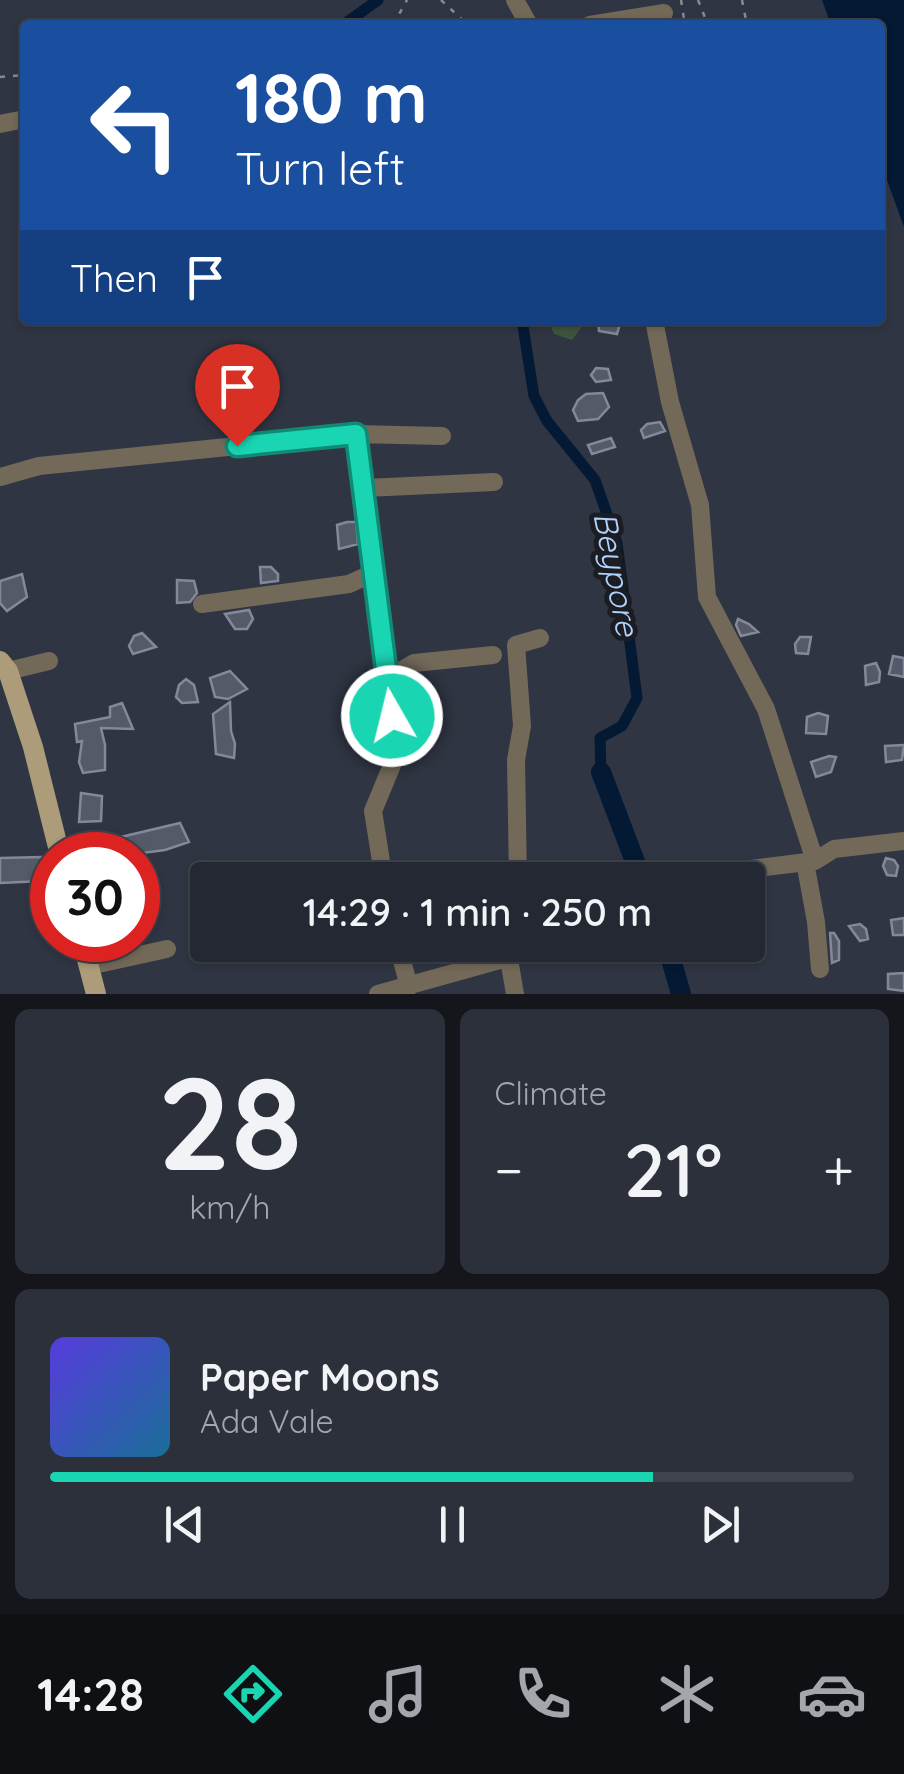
<!DOCTYPE html>
<html lang="en">
<head>
<meta charset="utf-8">
<style>
  :root { --surface:#242832; --page:#2c303a; --text:#f1f3f6; --muted:#a3a6ac; --line:#41444d; --accent:#19d5b2 }
  body { margin:0; font-family:Quicksand,sans-serif; background:var(--page); color:var(--text); height:100vh; display:flex; flex-direction:column; font-size:38px; white-space:nowrap }
  * { box-sizing:border-box; margin:0 }
  p { font-size:32px; color:var(--muted) }
  .icon { flex:none; width:55px; height:55px; fill:none; stroke:currentColor; stroke-width:2; stroke-linecap:round; stroke-linejoin:round }
  .map { position:relative; height:994px; overflow:hidden }
  .panel { display:flex; flex-direction:column; gap:15px; padding:15px; background:#14161c; flex:1 }
  .panel>* { flex:none }
  .hud { position:absolute; left:20px; top:20px; width:865px; height:305px; border-radius:10px; box-shadow:0 2px 8px #0004,0 0 0 2px var(--line); background:#1a4fa0; color:#fff; overflow:hidden }
  .speed { position:absolute; left:30px; top:832px; display:flex; gap:20px; font-size:50px; font-weight:700; text-align:center }
  .speed>* { display:grid; place-content:center; width:130px; height:130px; border-radius:50%; background:var(--surface); box-shadow:0 2px 8px #0004,0 0 0 2px var(--line); line-height:1 }
  .speed .limit { border:15px solid #d22; background:#fff; color:#111 }
  .pin { position:absolute; display:grid; place-items:center; width:85px; height:85px; color:#fff; margin:-102px -42px; border-radius:50% 50% 50% 0; rotate:-45deg; box-shadow:0 0 10px #0007 }
  .pin .icon { rotate:45deg }
  .me { position:absolute; width:110px; margin:-55px; rotate:352deg; stroke-linejoin:round; filter:drop-shadow(0 0 8px #0008) }
  .turn { display:flex; align-items:center; gap:35px; height:210px; padding:0 50px; font-size:45px }
  .turn .icon { width:130px; height:130px; stroke-width:2.5 }
  .turn b { display:block; font-size:70px; line-height:85px }
  .then { display:flex; align-items:center; height:95px; padding:0 50px; background:#0003; gap:20px; font-size:38px }
  .big { font-size:75px; font-weight:600; line-height:1.1 }
  .panel .tile { flex:1; display:flex; flex-direction:column; justify-content:center; gap:15px; min-width:0; padding:0 35px; border-radius:15px; background:var(--page) }
  .panel .dial { align-items:center; gap:0 }
  .dial b { font-size:130px; line-height:1 }
  .song { display:flex; align-items:center; gap:30px }
  .cover { width:120px; height:120px; border-radius:15px; background:linear-gradient(135deg,hsl(250 70% 55%),hsl(200 70% 35%)) }
  .played { height:10px; border-radius:5px; background:linear-gradient(90deg,var(--accent) 75%,var(--line) 75%) }
  .keys { display:flex; justify-content:space-around; direction:ltr }
  .heat { display:flex; justify-content:space-between; align-items:center; font-size:55px; direction:ltr }
  .panel .tiles { flex:1; display:grid; gap:15px; grid-template-columns:1fr 1fr }
  .tile:last-child { grid-column:span 2 }
  .trip { position:absolute; left:190px; top:862px; width:575px; height:100px; border-radius:10px; background:var(--surface); box-shadow:0 2px 8px #0004,0 0 0 2px var(--line); font-weight:600; line-height:100px; text-align:center }
  .menu { display:flex; height:160px; justify-content:space-around; align-items:center; background:#0e1014; color:var(--muted) }
  .menu .icon { width:70px; height:70px }
  .menu .active { color:var(--accent) }
  .menu b { font-size:45px; color:var(--text) }
  .map>svg:first-child { display:block }
  .green { fill:#3d543d }
  .water { fill:#031934 }
  .lines { fill:none; stroke-linecap:round; stroke-linejoin:round }
  .canal { stroke:#031934; stroke-width:11 }
  .river { stroke:#031934; stroke-width:20 }
  .building { fill:#555a69; stroke:#83899a; stroke-width:2.5 }
  .path { stroke:#878b96; stroke-width:2.5; stroke-dasharray:5 8; stroke-linecap:butt }
  .minor { stroke:#726959; stroke-width:18 }
  .major { stroke:#ad9c79; stroke-width:20 }
  .route-casing { stroke:#108a74; stroke-width:25 }
  .route { stroke:#19d5b2; stroke-width:18 }
  .labels { text-anchor:middle; stroke-width:10; stroke-linejoin:round; paint-order:stroke }
  .water-label { font-size:32px; font-style:italic; fill:#b0d2ff; stroke:#1b1d23 }
</style>
</head>
<body>
<div class="map">
<svg width="904" height="994" viewBox="0 0 904 994">
  <rect width="100%" height="100%" fill="#303543"/>
  <path class="green" d="M548,320h39l-15,20 -18,-6z"/>
  <path class="water" d="M822,0h82v227l-24,-66v-136h-49z"/>
  <g class="lines">
    <path class="canal" d="M343,25l35,-25
      M522,320l12,76 13,25 48,59 22,63 20,155 -15,28 -22,12 1,34"/>
    <path class="river" d="M601,772l41,108
      M667,945l14,49"/>
  </g>
  <path class="building" d="M598,320h23l-4,14 -18,-3z
    M596,368l12,1 3,11 -15,2 -5,-7z
    M603,393l6,14 -11,12 -20,2 -5,-11 5,-10 8,-6z
    M660,422l5,9 -21,7 -3,-8 6,-6z
    M611,438l4,9 -23,7 -4,-9z
    M347,522h9l2,22 -19,5 -2,-24z
    M260,567h11l7,7v7l-17,2z
    M22,574l5,23 -20,14 -7,-8v-22z
    M177,580l17,1 3,12 -7,9 -13,1z
    M249,610l4,9 -6,10h-12l-10,-15z
    M738,619l11,5 9,8 -17,4 -5,-11z
    M142,633l14,14 -23,7 -4,-8 5,-10z
    M800,637h11l-3,17 -12,-1 -1,-9z
    M893,656l11,2v19l-15,-3z
    M876,663l4,9 -1,10 -13,3 -1,-19z
    M230,671l17,18 -19,10 -13,-2 -5,-19z
    M186,679l8,6 4,17 -16,1 -6,-6 3,-12z
    M230,702l1,29 4,13 -1,14 -18,-4 -3,-40z
    M122,703l11,26 -32,-1 4,17v25l-22,3 -4,-11 3,-21 -5,1 -2,-18 35,-7v-10z
    M818,713l10,3 -2,18 -20,-1 1,-16z
    M904,745l-2,15 -16,2 -1,-16z
    M829,756l7,1 -5,15 -15,5 -5,-15z
    M81,793l21,3 -1,25 -22,1z
    M180,823l9,19 -24,8 -37,5 -7,-18z
    M42,857v24l-42,2v-25z
    M886,858l8,2 4,6 -2,10 -9,-1 -4,-9z
    M904,918v17h-11l-2,-15z
    M860,924l6,5 2,10 -8,2 -11,-15z
    M830,933h4l5,8v19l-7,3z
    M904,973v18l-16,-2v-15z"/>
  <g class="lines">
    <path class="path" d="M441,0l27,25
      M681,0l4,25
      M698,0l10,25
      M742,0l5,25
      M393,25l14,-25
      M0,77l25,-2"/>
    <path class="minor" d="M515,0l14,25
      M590,25l74,-12
      M0,124l25,-5
      M654,320l16,82 30,103 7,92 59,112 49,152
      M0,477l39,-11 317,-32
      M366,488l-10,-54 86,2
      M373,573l24,180 -24,58 11,69
      M202,604l147,-20 24,-11 -7,-85 128,-6
      M8,671l41,-10
      M387,679l27,-16 79,-8
      M805,862l11,60 4,47
      M518,880l-2,-120 6,-34 -6,-81 24,-7
      M715,880l19,-9 81,-10 19,-12 70,-8
      M398,945l11,42
      M511,945l-2,14 6,35
      M89,966l78,-17
      M378,994l176,-49"/>
    <path class="major" d="M0,661l8,10 25,76 27,108
      M82,940l14,54"/>
  </g>
  <g class="lines">
    <defs>
      <path id="route" d="M237,446l119,-12 36,282"/>
    </defs>
    <use href="#route" class="route-casing"/>
    <use href="#route" class="route"/>
  </g>
  <g class="labels">
    <g class="water-label">
      <text transform="translate(616 574) rotate(79)" y="11">Beypore</text>
    </g>
  </g>
</svg>
<div class="speed"><div class="limit">30</div></div>
<div class="pin" style="left:237px;top:446px;background:#d93025"><svg class="icon" aria-label="arrive" viewBox="0 0 24 24"><path d="M6 21V4h12l-3 4 3 4H6"/></svg></div>
<svg class="me" style="left:392px;top:716px" viewBox="-20 -20 40 40"><circle r="17" fill="#19d5b2" stroke="#fff" stroke-width="3"/><path d="M0-11L8 9 0 5-8 9z" fill="#fff"/></svg>
<div class="trip">14:29 · 1 min · 250 m</div>
<div class="hud">
<div class="turn"><svg class="icon" aria-label="left" viewBox="0 0 24 24"><path d="M17 20v-9H6M10 6l-5 5 5 5"/></svg><div><b>180 m</b>Turn left</div></div>
<div class="then">Then<svg class="icon" aria-label="arrive" viewBox="0 0 24 24"><path d="M6 21V4h12l-3 4 3 4H6"/></svg></div>
</div>
</div>
<section class="panel">
<div class="tiles">
<div class="tile dial"><b>28</b><p>km/h</p></div>
<div class="tile"><p>Climate</p>
<div class="heat"><a>−</a><b class="big">21°</b><a>+</a></div>
</div>
<div class="tile">
<div class="song"><i class="cover"></i><div><b>Paper Moons</b><p>Ada Vale</p></div></div>
<div class="played"></div>
<div class="keys"><svg class="icon" aria-label="previous" viewBox="0 0 24 24"><path d="M18 5L8 12l10 7zM5 5v14"/></svg><svg class="icon" aria-label="pause" viewBox="0 0 24 24"><path d="M8 5v14M16 5v14"/></svg><svg class="icon" aria-label="next" viewBox="0 0 24 24"><path d="M6 5l10 7-10 7zM19 5v14"/></svg></div>
</div>
</div>
</section>
<nav class="menu">
<b>14:28</b>
<svg class="icon active" aria-label="directions" viewBox="0 0 24 24"><path d="M12 3l9 9-9 9-9-9zM9 14v-3h6M13 9l2 2-2 2"/></svg>
<svg class="icon" aria-label="music" viewBox="0 0 24 24"><path d="M9 18V5l10-2v13"/><circle cx="6" cy="18" r="3"/><circle cx="16" cy="16" r="3"/></svg>
<svg class="icon" aria-label="phone" viewBox="0 0 24 24"><path d="M5 4h4l2 5-3 2q2 4 5 5l2-3 5 2v4C11 20 4 13 5 4z"/></svg>
<svg class="icon" aria-label="climate" viewBox="0 0 24 24"><path d="M12 3v18M4 7l16 10M4 17L20 7"/></svg>
<svg class="icon" aria-label="car" viewBox="0 0 24 24"><path d="M5 17H2v-5l4-1 3-4h7l3 4 3 1v5h-3M9 17h6M6 11h13"/><circle cx="7" cy="17" r="2"/><circle cx="17" cy="17" r="2"/></svg>
</nav>
</body>
</html>
